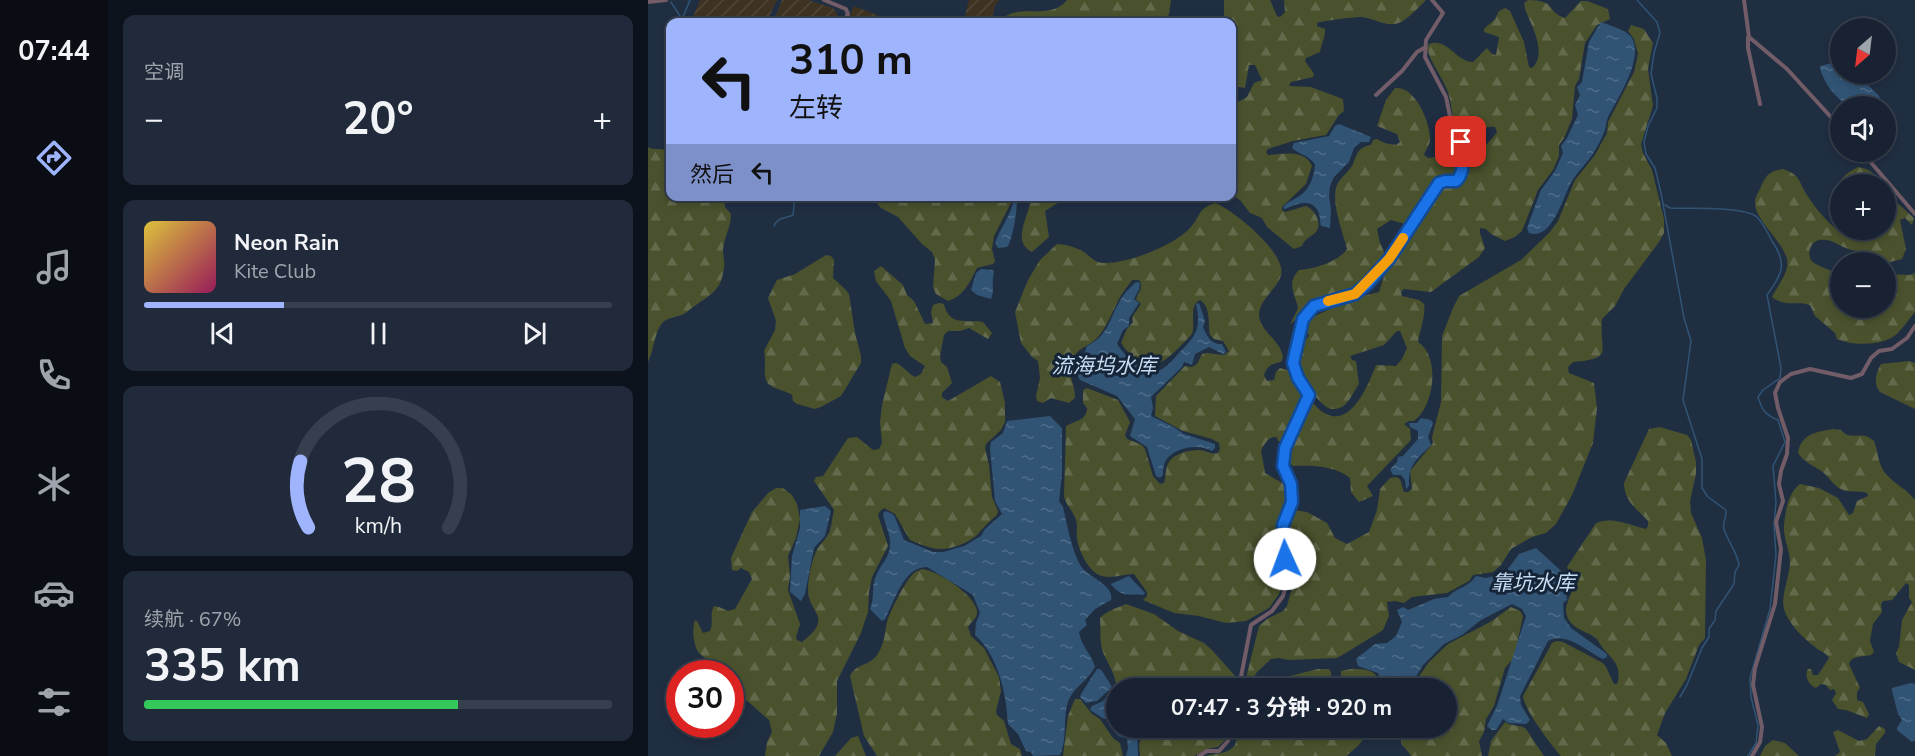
<!DOCTYPE html>
<html lang="zh">
<head>
<meta charset="utf-8">
<style>
  :root { --surface:#182232; --page:#212a3a; --text:#f1f3f6; --muted:#9fa4ac; --line:#363f4d; --accent:#9eb4fd }
  body { margin:0; font-family:"Nunito Sans","Noto Sans SC",sans-serif; background:var(--page); color:var(--text); height:100vh; display:flex; flex-direction:column; font-size:22px; white-space:nowrap }
  * { box-sizing:border-box; margin:0 }
  p { font-size:20px; color:var(--muted) }
  .icon { flex:none; width:33px; height:33px; fill:none; stroke:currentColor; stroke-width:2; stroke-linecap:round; stroke-linejoin:round }
  .map { position:relative; flex:1; overflow:hidden }
  .drawer { display:flex; flex-direction:column; gap:15px; padding:15px; background:#0d131c; width:540px }
  .drawer>* { flex:none }
  .hud { position:absolute; left:18px; top:18px; width:570px; height:183px; border-radius:12px; box-shadow:0 3px 9px #0003,0 0 0 2px var(--line); background:#9eb4fd; color:#111; overflow:hidden }
  .needle { width:39px; rotate:208deg }
  .buttons { position:absolute; left:1182px; top:18px; display:grid; gap:12px }
  .buttons a { display:grid; place-items:center; width:66px; height:66px; border-radius:50%; background:var(--surface); box-shadow:0 3px 9px #0003,0 0 0 2px var(--line); font-size:30px }
  .speed { position:absolute; left:18px; top:660px; display:flex; gap:12px; font-size:30px; font-weight:700; text-align:center }
  .speed>* { display:grid; place-content:center; width:78px; height:78px; border-radius:50%; background:var(--surface); box-shadow:0 3px 9px #0003,0 0 0 2px var(--line); line-height:1 }
  .speed .limit { border:9px solid #d22; background:#fff; color:#111 }
  .pin { position:absolute; display:grid; place-items:center; width:51px; height:51px; color:#fff; margin:-26px; border-radius:12px; box-shadow:0 3px 9px #0006 }
  .me { position:absolute; width:66px; margin:-33px; rotate:358deg; stroke-linejoin:round; filter:drop-shadow(0 0 4px #0008) }
  .turn { display:flex; align-items:center; gap:21px; height:126px; padding:0 24px; font-size:27px }
  .turn .icon { width:78px; height:78px; stroke-width:2.5 }
  .turn b { display:block; font-size:42px; line-height:51px }
  .then { display:flex; align-items:center; height:57px; padding:0 24px; background:#0003; gap:12px; font-size:22px }
  .big { font-size:45px; font-weight:700; line-height:1.1 }
  .drawer .widget { flex:1; display:flex; flex-direction:column; justify-content:center; gap:9px; min-width:0; padding:0 21px; border-radius:12px; background:var(--page) }
  .drawer .dial { align-items:center; gap:0 }
  .dial svg { height:156px; overflow:visible; fill:none; stroke:var(--line); stroke-width:7; stroke-linecap:round; text-anchor:middle }
  .dial text { fill:var(--text); stroke:none }
  .song { display:flex; align-items:center; gap:18px }
  .cover { width:72px; height:72px; border-radius:9px; background:linear-gradient(135deg,hsl(50 70% 55%),hsl(330 70% 35%)) }
  .played { height:6px; border-radius:3px; background:linear-gradient(90deg,var(--accent) 30%,var(--line) 30%) }
  .keys { display:flex; justify-content:space-around; direction:ltr }
  .heat { display:flex; justify-content:space-between; align-items:center; font-size:33px; direction:ltr }
  .charge { height:9px; border-radius:4px; background:linear-gradient(90deg,#34c759 67%,var(--line) 0) }
  .trip { position:absolute; left:458px; top:678px; width:351px; height:60px; border-radius:30px; background:var(--surface); box-shadow:0 3px 9px #0003,0 0 0 2px var(--line); font-weight:700; line-height:60px; text-align:center }
  main { display:flex; flex:1; min-height:0 }
  .dock { display:flex; flex-direction:column; width:108px; justify-content:space-around; align-items:center; background:#0a0e14; color:var(--muted) }
  .dock .icon { width:42px; height:42px }
  .dock .selected { color:var(--accent) }
  .dock b { font-size:27px; color:var(--text) }
  .map>svg:first-child { display:block }
  .industrial { fill:url(#industrial-furrows) }
  .forest { fill:url(#forest-firs) }
  .water { fill:url(#water-ripples) }
  .lines { fill:none; stroke-linecap:round; stroke-linejoin:round }
  .stream { stroke:#315475; stroke-width:1.5 }
  .minor { stroke:#715c67; stroke-width:4 }
  .route-casing { stroke:#114b97; stroke-width:15 }
  .route { stroke:#1a73e8; stroke-width:10 }
  .slow { stroke:#f59e0b; stroke-width:10 }
  .labels { text-anchor:middle; stroke-width:6; stroke-linejoin:round; paint-order:stroke }
  .water-label { font-size:21px; font-style:italic; fill:#c6ddf4; stroke:#162437 }
</style>
</head>
<body>
<main>
<nav class="dock">
<b>07:44</b>
<svg class="icon selected" aria-label="directions" viewBox="0 0 24 24"><path d="M12 3l9 9-9 9-9-9zM9 14v-3h6M13 9l2 2-2 2"/></svg>
<svg class="icon" aria-label="music" viewBox="0 0 24 24"><path d="M9 18V5l10-2v13"/><circle cx="6" cy="18" r="3"/><circle cx="16" cy="16" r="3"/></svg>
<svg class="icon" aria-label="phone" viewBox="0 0 24 24"><path d="M5 4h4l2 5-3 2q2 4 5 5l2-3 5 2v4C11 20 4 13 5 4z"/></svg>
<svg class="icon" aria-label="climate" viewBox="0 0 24 24"><path d="M12 3v18M4 7l16 10M4 17L20 7"/></svg>
<svg class="icon" aria-label="car" viewBox="0 0 24 24"><path d="M5 17H2v-5l4-1 3-4h7l3 4 3 1v5h-3M9 17h6M6 11h13"/><circle cx="7" cy="17" r="2"/><circle cx="17" cy="17" r="2"/></svg>
<svg class="icon" aria-label="filters" viewBox="0 0 24 24"><path d="M4 7h16M4 17h16"/><circle cx="9" cy="7" r="2"/><circle cx="15" cy="17" r="2"/></svg>
</nav>
<section class="drawer">
<div class="widget"><p>空调</p>
<div class="heat"><a>−</a><b class="big">20°</b><a>+</a></div>
</div>
<div class="widget">
<div class="song"><i class="cover"></i><div><b>Neon Rain</b><p>Kite Club</p></div></div>
<div class="played"></div>
<div class="keys"><svg class="icon" aria-label="previous" viewBox="0 0 24 24"><path d="M18 5L8 12l10 7zM5 5v14"/></svg><svg class="icon" aria-label="pause" viewBox="0 0 24 24"><path d="M8 5v14M16 5v14"/></svg><svg class="icon" aria-label="next" viewBox="0 0 24 24"><path d="M6 5l10 7-10 7zM19 5v14"/></svg></div>
</div>
<div class="widget dial"><svg viewBox="0 0 100 80">
<path d="M14 69A42 42 0 1 1 86 69"/>
<path d="M14 69A42 42 0 0 1 10 35" stroke="#9eb4fd"/>
<text x="50" y="56" font-size="32" font-weight="700">28</text>
<text x="50" y="72" font-size="11">km/h</text>
</svg></div>
<div class="widget"><p>续航 · 67%</p><b class="big">335 km</b><div class="charge"></div></div>
</section>
<div class="map">
<svg width="1267" height="756" viewBox="0 0 1267 756">
  <defs>
    <pattern id="industrial-furrows" width="10" height="10" patternUnits="userSpaceOnUse" patternTransform="scale(1.5)"><rect width="10" height="10" fill="#3e3323"/><path d="M-1 1l2-2M0 10L10 0M9 11l2-2" fill="none" stroke="#504739"/></pattern>
    <pattern id="forest-firs" width="22" height="20" patternUnits="userSpaceOnUse" patternTransform="scale(1.5)"><rect width="22" height="20" fill="#49512d"/><path d="M5 1l3.5 6h-7zM16 11l3.5 6h-7z" fill="#636a4c"/></pattern>
    <pattern id="water-ripples" width="26" height="14" patternUnits="userSpaceOnUse" patternTransform="scale(1.5)"><rect width="26" height="14" fill="#315475"/><path d="M2 4q2-2 4 0t4 0M15 11q2-2 4 0t4 0" fill="none" stroke="#4f6d89"/></pattern>
  </defs>
  <rect width="100%" height="100%" fill="#202e42"/>
  <path class="industrial" d="M52,0h77l-10,22h-73l-2,-3z
    M134,0h27l24,8 4,5 1,9h-65z
    M321,0h30l-4,6 -4,16h-12l-14,-7z
    M206,6l40,16h-47z"/>
  <path class="forest" d="M419,0h104l-2,14 -5,8h-165c18,-22 49,1 68,-22z
    M576,0h46l7,16 3,1 5,-5 -1,-12h142c-7,7 -16,17 -25,22 -14,7 -28,-5 -41,-5 -5,0 -39,4 -43,6v3l8,3c1,6 -4,16 -5,23l-14,6 -1,3 9,13 -1,3 -22,5 -2,4 22,1 32,12 1,12 -5,4 -13,20 -33,6 -25,8 -2,3 2,3c14,-1 37,-6 44,11l-6,18 -24,23v3l3,2 21,-6c8,3 17,17 10,26 -6,6 -11,6 -14,14l-8,3 -27,-22 -5,-9 -12,-5 -10,-13 -8,-5v-90l15,-8 7,-14 8,-3 -7,-15h-6l-4,23 -13,-2v-64h-10l2,-5z
    M880,0c29,0 18,12 37,18l16,-17h6l21,8 2,10 -13,6 -12,18 -6,36 -4,7 -3,33 -8,19 -5,7v11l-6,14 -15,20 -16,41 -7,6 -10,4 -14,-7 -5,-5 -6,-1v5l5,15 -6,9 -48,35 -27,-3 -3,3 1,4 17,4 5,4c2,11 -4,26 -6,38 23,15 16,65 -4,79h-5l-5,3 6,5 1,11 -44,46 6,10 -14,6 -8,-10 -1,-14c-14,-12 -38,-13 -57,-12l-3,-3 -2,-8 24,-53c4,4 9,10 14,12 26,13 43,-31 50,-49l20,1 6,-7 5,-11 -7,-17h-3l-13,14 -34,11 2,4 4,1 3,23c-5,7 -10,19 -17,23 -4,2 -10,3 -14,1 -8,-5 -28,-28 -30,-37 -3,-12 3,-27 11,-35l-4,-9 3,-8 47,-21 24,-6 8,-25 28,-37 22,-38c6,-7 14,-4 21,-8 9,-6 6,-18 13,-25 8,-9 19,-16 26,-27l-2,-5c-9,-2 -20,5 -26,12l-9,-1c-9,-14 -7,-31 -12,-46 -6,-16 -17,-28 -21,-44l2,-4c18,-7 27,18 44,18l14,-14 5,6 4,1 3,-18 -15,-5v-3l11,-10 4,-8 6,-3 5,3 14,31 5,25 3,1c16,-15 -1,-43 -7,-59l-1,-6z
    M983,25l13,4 9,14 -5,26 5,37 -12,38 2,9 9,17 12,49v14l-5,9 -35,47 -9,17 -13,13c-3,34 13,39 -29,43l-5,5 1,6 25,10 3,25 -4,35 -21,52 -16,29 -10,9 -14,4 -21,12 -10,16 -8,7 -20,3 -4,6 -22,12 -35,4 -8,6 -9,-2 -8,1 2,14 -6,14 -39,24 -7,4 -49,2 -9,-2 -8,1 -14,13 -10,16h-7l6,-10 13,-52 8,-7 16,-8 4,-5 10,-36 -10,-37 7,-23 13,2 20,11 8,15 12,6 22,-12 8,-22 3,-21 10,-11 6,-1 4,2 4,13h4l4,-3 -2,-18 23,-28 -1,-6 9,-35 1,-66 11,-28 6,-12 62,-36 29,-28 8,-11 17,-41 20,-25 12,-22 1,-11 26,-50 4,-18 -4,-15 -6,-8z
    M747,88c20,-2 34,32 35,49 1,7 -4,12 -6,18l4,3 7,-1 9,-12 5,2 2,8 6,2 1,14 -3,4 -12,2 -6,4 -21,31 -11,12 -14,-4 -14,9 3,14 5,11 -19,27 -11,6 -39,12 -26,26 8,-17c-3,-14 -12,-25 1,-38 15,-1 39,-8 48,-21 -4,-17 -18,-50 -9,-66 4,-7 11,-11 15,-19 4,-10 5,-17 18,-19l2,-5 4,-1c7,4 11,5 19,6l4,-3 -3,-8 -20,-8 9,-26z
    M0,147c7,4 13,0 19,4v21l3,1v23l54,1 1,10 6,7c0,13 -7,23 -8,36 0,6 2,12 1,18 -3,27 -20,29 -37,44 -8,6 -18,4 -25,11 -8,11 -8,27 -14,39z
    M1210,167c14,2 16,8 25,17h-43v29c-7,-23 -4,-35 18,-46z
    M1135,169c18,6 15,12 24,26 8,13 23,31 36,38l3,-3h40v-43l9,14 19,17 -2,7 -7,-7 -5,2 6,29 -4,10 -16,4 -13,-1c-5,-15 -16,-8 -27,-14 -8,-3 -15,-10 -27,-8 -9,2 -14,17 -5,23 6,4 19,8 26,11v34h46v-34l24,1 5,-2v39c-5,6 -13,17 -18,22 -13,12 -45,12 -60,5l-2,-6 -20,-17 -5,-11c-14,-5 -24,3 -38,-8 5,-11 18,-25 15,-38 -5,-19 -33,-40 -32,-57 0,-5 3,-9 5,-13 5,-13 9,-18 23,-20z
    M224,197h142l-20,39 -2,13 3,12 -2,3 -16,4c-7,14 -13,28 -29,33l-12,-7 -3,-7 2,-28 -3,-7 -10,-8 -24,-27 -17,-9z
    M373,197h46l-22,14 4,26 -17,15c-20,-10 -5,-32 -2,-49z
    M567,203c19,7 72,51 66,72 -3,13 -22,25 -22,40 0,15 22,26 24,42l-2,5c-10,2 -14,4 -17,13l3,6 7,-1 2,-8 4,-4 10,3 16,28 -20,39 -5,4 -3,-1 -1,-4c-9,-1 -12,7 -16,13l4,23 19,11 3,7v10l-8,26 1,34 4,16 -5,17 -10,14 -23,13 -20,2 -27,-7 -25,-3 -31,-13 4,-4v-4l-13,-18c-11,0 -22,5 -32,2 -13,-3 -23,-25 -25,-37 -1,-6 1,-13 -1,-19 -2,-8 -10,-14 -12,-24l2,-70c9,-5 21,-6 21,-18l-4,-5v-13l4,-2 31,12 12,22 -5,13 2,4 15,6 3,4 8,27 7,8 4,-1c2,-6 1,-13 4,-19 4,-10 21,-14 31,-14 7,0 11,5 19,3l2,-4 -1,-6 -7,-4 -29,-8 -28,-15 1,-20 29,-30 7,1 5,-3 5,-10 5,-1 17,2 5,-4 -6,-10 -9,-2 -4,-4c-2,-12 1,-28 -10,-35 -12,6 -4,23 -8,34 -25,26 -43,50 -71,9l6,-14 6,-7 -1,-5 9,-13 -5,-5c3,-7 8,-13 3,-19h-7c-4,6 -10,13 -13,19 -7,13 -13,31 -24,41 -12,10 -19,7 -24,26 -3,11 5,21 4,32l-6,5 -18,-5 -8,5 -6,-2 -1,-5 4,-18 -2,-17 -6,-4 -11,-14 -6,-31 13,-32 12,-20 17,-16c9,0 20,4 27,8 7,5 11,11 20,11 23,1 71,-18 86,-35 11,-12 7,-19 25,-25z
    M178,255l5,1 3,4 -1,18 12,11 4,5 6,39 6,23v7l-20,33 -20,11 -6,2 -18,-5 -4,-3 -1,-6c-7,-5 -16,-5 -22,-10 -9,-6 -3,-23 -6,-34l11,-21 1,-9 -8,-23 9,-18 18,-6z
    M233,266l22,19 4,10 7,6 11,23 8,-1 -2,-11 2,-7 6,-2 5,1c5,23 22,15 39,18l9,11 -4,6 -19,-11 -9,3h-12l-4,4 -4,21 1,6 6,5 5,16 -10,10v4l6,4 43,-25 9,6 5,21v19l-4,8 -15,14 -1,4 4,17 3,32 6,14 -1,4c-8,6 -14,13 -20,20 -10,9 -31,17 -45,13 -7,-2 -15,-5 -22,-8l-15,-26 -11,-6 -4,3 -2,4 10,31 -16,31 -3,15 -1,20 -7,21 -24,48v33l-4,18 -14,24h-54l2,-14 5,-10 -3,-12 -24,-21 -14,-22 -1,-3c-8,0 -13,-6 -20,-12 -3,-3 -8,-6 -11,-9 -6,-8 -7,-24 -4,-33l2,1 6,12 7,-2c4,-7 -1,-16 4,-25l5,1 9,4 7,-2 17,-30 -3,-7 -8,-4 -4,3 -5,-1 -1,-12 21,-46 16,-19 8,-5h7l9,7 5,9 3,15 -4,19 -8,18 2,20 -2,14 12,34 -4,13 1,3 5,2c33,-26 6,-28 6,-52 0,-12 4,-32 10,-42 3,-5 8,-9 11,-15 3,-7 3,-16 5,-23l-20,-29 2,-4 7,-1 25,-38 9,-1 16,13 6,-1 3,-6 -2,-21 2,-17 10,-41 4,-1c8,4 12,10 19,14l6,-3 4,-8 -15,-10 -5,-8 -14,-47 -15,-20 -2,-10z
    M1261,361l6,2v46l-35,-17c-7,-8 -4,-19 1,-28z
    M1012,427l27,8 4,5 5,22v12l-6,27 1,12 11,25 4,22 -1,78 -6,7 -13,34 -21,34 -8,22 9,8 6,13h-111c-10,-11 -37,-47 -38,-60l29,-53 5,-2 6,1 40,21 3,4 8,17h3c6,-18 -5,-25 -15,-37 -1,-2 -4,-6 -5,-8 -11,-9 -29,-10 -31,-28 0,-8 6,-19 9,-27l-8,-17 29,-44c17,-7 33,2 50,6l2,-3v-5c-11,-12 -24,-20 -24,-38l25,-54z
    M1185,429l8,1c8,9 14,4 24,6 3,0 6,3 9,5 4,10 4,24 12,33 8,10 21,15 29,26v170l-16,-8 -3,-9 3,-6 3,-27 10,-18 -3,-4v-13l-3,-2 -14,17 -9,1 -2,3 1,8 -9,12 -3,17 4,11 -3,3c-8,2 -19,0 -22,9l11,24 -3,4v8l6,2 6,12 -2,4 -21,-8 -8,-1 -6,-9 4,-7 -2,-4 -4,1 -4,-5 -5,-1 -5,4c-7,-3 -12,-11 -8,-19h3l2,6h5l11,-17c-3,-6 -9,-6 -14,-11 -11,-8 -25,-22 -30,-35 -6,-15 5,-34 5,-50 0,-12 -7,-24 -6,-36 1,-14 4,-33 16,-42l19,4 19,10 11,17 4,-2 4,-12 11,-5 -1,-3c-7,-3 -16,0 -24,-3 -9,-4 -12,-10 -18,-16 -9,-8 -20,-10 -27,-21 3,-19 18,-21 35,-24z
    M274,569c15,1 53,26 55,42 1,7 -6,11 -9,16l3,9 13,12 15,29 2,14 -5,20 1,4 7,6 7,23 9,5 2,7h-145l-13,-20 -14,-60c8,-16 24,-7 32,-31 3,-7 3,-15 5,-23 2,-9 20,-44 27,-49 2,-2 6,-3 8,-4z
    M478,604l28,10 24,17 26,12 8,7 23,26v5l-6,7h-112c-3,-18 -8,-21 -14,-36 -4,-11 -2,-23 -3,-34 6,-7 17,-10 26,-14z
    M863,607l9,4 3,5 -9,42 -9,10 -11,38 -8,13 -2,13 -5,9 3,15h-71c-9,-15 -13,-7 -8,-28h43v-40h-35l18,-26 19,-18 42,-22z
    M670,669h11l2,3v16h-63l14,-10z
    M703,669c19,0 25,1 31,19h-41v-17z
    M427,699h5l12,15 8,5 13,19 7,5 3,13h-60l5,-40z
    M857,722c7,5 15,2 21,7l18,27h-56l3,-15z
    M1231,726l6,3v4l-9,11 -1,12h-40l5,-4 -7,-20 5,-2 21,11 8,-2z
    M496,728h83l-1,11 -8,8 -11,2 -13,7h-54l-1,-11z
    M588,728h136l-14,18 -12,10h-140c9,-3 27,-2 30,-14 1,-4 0,-10 0,-14z
    M210,736l8,20h-31l16,-18z
    M1125,740l12,3 14,13h-39l5,-10z"/>
  <path class="water" d="M953,22c9,4 28,8 32,18 9,22 -15,57 -25,77 -2,4 -2,9 -3,13 -3,8 -8,18 -13,25 -6,9 -14,16 -20,26 -9,14 -19,60 -43,52l-2,-5 14,-38 14,-19 8,-18 -2,-7 6,-8 11,-23 -3,-10 5,-10 -3,-8 5,-5 7,-40z
    M1192,61v13h17l22,22 2,5 -2,5c-8,1 -22,3 -29,0 -15,-7 -26,-23 -30,-38v-2z
    M691,124l32,13 -2,5h-8l-7,6 -5,14 -15,15 -4,9 -1,10 2,13 -1,19 -9,-2c-1,-4 -1,-12 -3,-15 -8,-14 -23,-6 -33,-2l-2,-1c4,-7 9,-7 15,-11 12,-7 16,-20 17,-33 -7,-9 -15,-9 -23,-16l2,-5 35,-7 6,-10z
    M366,199l3,1c0,10 -4,40 -10,47l-9,1 -3,-5c6,-16 16,-28 19,-44z
    M333,269l12,1 1,2c-3,10 1,18 -3,27l-14,-4 -6,-5 5,-17z
    M488,282l4,1 -1,6 -5,10 5,4 -10,15v8l-6,4 -6,14c8,12 27,32 43,26 7,-3 13,-10 18,-16 17,-18 24,-23 18,-50l3,-1 6,18 -2,6c4,9 8,18 19,17l4,8 -3,2 -14,-7 -14,7 -3,11 -8,-3 -2,5 -31,30 2,11 -2,8 21,10 12,8 31,10v4l-3,3c-13,-8 -37,-4 -46,9 -3,5 -3,10 -3,15l-3,3 -4,-2 -9,-29 -17,-11 5,-17 -18,-23 -37,-16 -3,-6 10,-28c24,-12 22,-30 36,-50 3,-5 9,-10 13,-14z
    M402,416l12,12v46l-3,27 4,6c4,17 10,51 21,63 9,9 30,16 27,30l-16,9 -10,11 2,5 -8,7c2,14 13,23 16,35 -7,13 -20,20 -26,32 -7,17 -1,39 -9,56l-27,1 -2,-4 -5,-1 -8,-17 -10,-10c-2,-31 -9,-67 -33,-89l1,-12 4,-10 -7,-18 -46,-28c-24,0 -32,34 -42,52l-3,2 -12,-12c5,-11 1,-22 6,-33 4,-11 14,-19 14,-31 1,-11 -6,-21 -7,-32l3,-2 8,4 10,25 29,12h10l21,-6 17,-10 4,-7 17,-15 -7,-13 -5,-53 1,-6 12,-9 4,-12z
    M773,418l10,2 2,3 -5,14 3,8c-14,15 -23,18 -22,41l-3,3 -1,-9 -4,-5h-8l-3,-6 7,-7 1,-5 5,-1 15,-17v-8l-8,-4 -1,-4h8z
    M177,506l6,5 -6,25 -11,12 -9,46 -4,7 -11,-9 2,-36 8,-28v-18z
    M888,548l35,32 -2,10 -3,2 1,8 -4,3 1,15 7,10 36,26v3l-4,2c-17,-8 -37,-28 -55,-18l-28,55 1,9 9,15 -4,4 -18,-1 -5,-4 -7,11h-4l-5,-4 10,-20 29,-90 -4,-7 -10,-5 -31,16 -19,15 -18,9 -21,21 -14,23h-25l-6,-15 -20,-7 -2,-7 19,-15 12,-1 9,-7 6,-14 -5,-12 6,-3 5,3 26,-11 14,-2c11,-11 20,-9 28,-21l10,2 12,-3 10,-6 11,-15z
    M481,576l16,17 -2,2c-16,-1 -22,2 -32,-11z
    M449,669h3l2,2 10,16 -15,14 -11,2 -6,-6 1,-3z
    M1263,683l4,1v56l-3,2 -15,-12v-2l5,-8 -4,-6 -6,-23v-3z
    M465,691l3,6v15l-7,7h-5l-14,-9 2,-4 11,-5 7,-8z
    M468,720v8h21l1,28h-12l2,-8 -1,-9 -9,-3 -6,-7z
    M727,728h19l-1,10 -11,-1 -5,3 -8,-4z"/>
  <g class="lines">
    <path class="stream" d="M989,0l20,22 3,11 -6,20 -3,21 6,24v10l-9,18 -4,16 2,12 9,14 6,25 23,125 7,23 -8,59 19,59v29l6,9 18,13c1,7 -4,12 -2,19 4,13 13,23 15,36l-4,7 -1,12 -18,27 -1,9 -6,9v8l-7,11 -15,37 -7,12
      M23,2l13,20
      M35,17l7,-17
      M1017,205l5,3c19,1 74,-2 87,9 6,6 11,16 15,24 16,24 10,32 -5,54l14,73 -1,10 -17,12 -5,7c4,13 7,18 20,23l7,22 -12,24 3,36 -2,23 2,30 -6,54 -20,69 1,19 7,28 -2,18 -8,13
      M126,226c4,-9 10,-7 19,-11l2,-19"/>
    <path class="minor" d="M176,0l22,9 2,5 -4,8
      M1096,0l5,37 38,32 53,58
      M0,2l18,-2
      M1100,37v11l12,56
      M728,95l26,-24 15,-19 7,-4
      M1214,152l53,62
      M587,688l6,-11 10,-52 21,-14 11,-15 6,-22 -4,-15 -2,-34 9,-23 -1,-18 -8,-18 2,-18 24,-53 -11,-17 -5,-15 10,-44 11,-13 41,-12 12,-10 22,-25 50,-76 6,-2h11l7,-8 -2,-31 -8,-11 -7,-34 -21,-40 1,-17 17,-27 -11,-13
      M551,756l8,-5h12l9,-10 4,-13
      M1104,756l8,-14 2,-15 -9,-42 2,-17 20,-64 6,-55 -5,-27 7,-21 -4,-17 2,-13 6,-17 1,-16 -10,-30 -3,-15 5,-11 11,-8 19,-5 41,9 11,-4 9,-16 8,-7 13,-2 15,-11 8,-12"/>
  </g>
  <g class="lines">
    <defs>
      <path id="route" d="M637,559l-2,-34 9,-23 -1,-18 -8,-18 2,-18 24,-53 -11,-17 -5,-15 10,-44 11,-13 41,-12 12,-10 22,-25 50,-76 6,-2h11c9,-8 8,-27 5,-39"/>
    </defs>
    <use href="#route" class="route-casing"/>
    <use href="#route" class="route"/>
    <path class="slow" d="M680,301l27,-7 34,-35 14,-21"/>
  </g>
  <g class="labels">
    <g class="water-label">
      <text x="456" y="373">流海坞水库</text>
      <text x="885" y="590">靠坑水库</text>
    </g>
  </g>
</svg>
<div class="buttons">
<a><svg class="needle" viewBox="-14 -14 28 28"><path d="M0-13l5 13h-10z" fill="#e53935"/><path d="M0 13l5-13h-10z" fill="#9fa4ac"/></svg></a>
<a><svg class="icon" aria-label="sound" viewBox="0 0 24 24"><path d="M4 9h4l5-4v14l-5-4H4zM17 9q2 3 0 6"/></svg></a>
<a>+</a>
<a>−</a>
</div>
<div class="speed"><div class="limit">30</div></div>
<div class="pin" style="left:813px;top:142px;background:#d93025"><svg class="icon" aria-label="arrive" viewBox="0 0 24 24"><path d="M6 21V4h12l-3 4 3 4H6"/></svg></div>
<svg class="me" style="left:637px;top:559px" viewBox="-20 -20 40 40"><circle r="19" fill="#fff"/><path d="M0-13L10 11 0 6-10 11z" fill="#1a73e8"/></svg>
<div class="trip">07:47 · 3 分钟 · 920 m</div>
<div class="hud">
<div class="turn"><svg class="icon" aria-label="left" viewBox="0 0 24 24"><path d="M17 20v-9H6M10 6l-5 5 5 5"/></svg><div><b>310 m</b>左转</div></div>
<div class="then">然后<svg class="icon" aria-label="left" viewBox="0 0 24 24"><path d="M17 20v-9H6M10 6l-5 5 5 5"/></svg></div>
</div>
</div>
</main>
</body>
</html>
